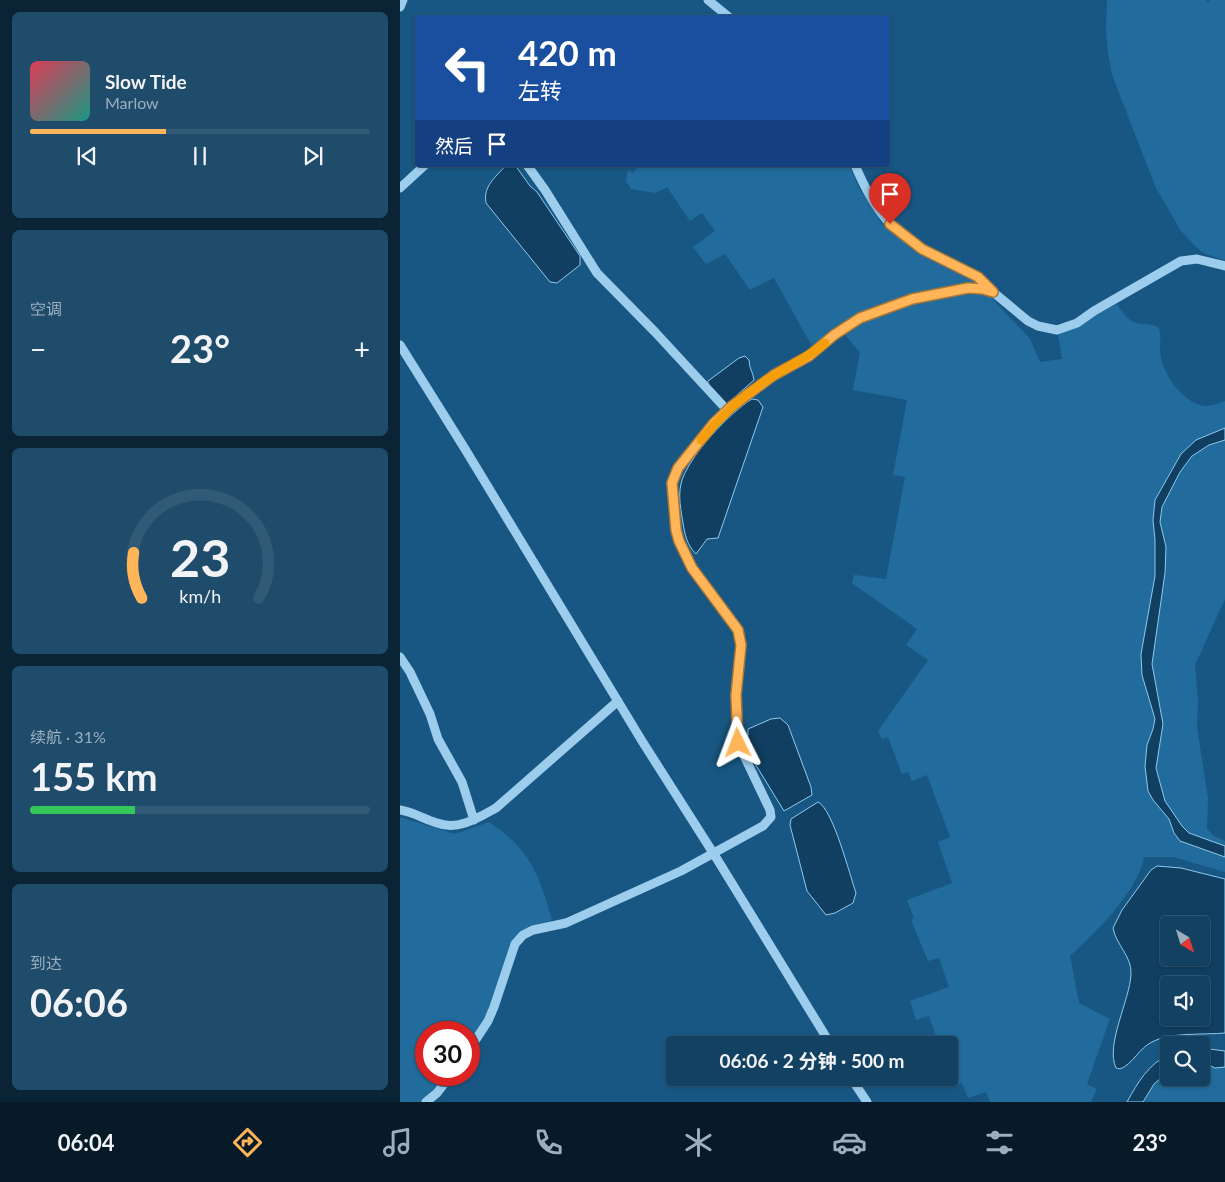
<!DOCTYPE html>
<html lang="zh">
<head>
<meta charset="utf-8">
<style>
  :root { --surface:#124162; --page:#1f4c6b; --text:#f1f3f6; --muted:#9cafbe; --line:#315a77; --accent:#ffb558 }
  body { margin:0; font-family:Lato,"Noto Sans SC",sans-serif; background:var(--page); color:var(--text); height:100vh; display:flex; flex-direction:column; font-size:19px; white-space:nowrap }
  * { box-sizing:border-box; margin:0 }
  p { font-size:16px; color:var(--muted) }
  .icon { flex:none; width:28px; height:28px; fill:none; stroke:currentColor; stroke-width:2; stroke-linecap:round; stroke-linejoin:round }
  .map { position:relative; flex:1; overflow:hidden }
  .panel { display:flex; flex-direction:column; gap:12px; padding:12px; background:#0a2436; width:400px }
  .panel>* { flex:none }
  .banner { position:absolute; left:15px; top:15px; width:475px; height:152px; border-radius:5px; box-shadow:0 1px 4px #0004,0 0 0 1px var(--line); background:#1a4fa0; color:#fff; overflow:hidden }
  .needle { width:32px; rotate:142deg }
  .buttons { position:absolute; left:760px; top:916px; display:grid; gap:10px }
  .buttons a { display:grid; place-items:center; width:50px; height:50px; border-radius:5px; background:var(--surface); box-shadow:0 1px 4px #0004,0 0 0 1px var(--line); font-size:25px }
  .speed { position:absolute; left:15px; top:1021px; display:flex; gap:10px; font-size:25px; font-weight:700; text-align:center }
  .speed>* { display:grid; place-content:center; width:65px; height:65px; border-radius:50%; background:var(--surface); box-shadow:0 1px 4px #0004,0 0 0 1px var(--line); line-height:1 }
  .speed .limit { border:8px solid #d22; background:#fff; color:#111 }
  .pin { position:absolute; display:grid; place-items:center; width:42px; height:42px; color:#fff; margin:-51px -21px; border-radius:50% 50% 50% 0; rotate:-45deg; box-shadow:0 0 5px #0007 }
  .pin .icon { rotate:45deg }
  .me { position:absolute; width:55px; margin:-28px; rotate:357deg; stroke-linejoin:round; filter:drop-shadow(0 0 4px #0008) }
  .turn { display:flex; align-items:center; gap:18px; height:105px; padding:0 20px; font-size:22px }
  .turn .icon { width:65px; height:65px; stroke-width:2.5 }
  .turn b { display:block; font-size:35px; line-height:42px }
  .then { display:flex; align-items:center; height:48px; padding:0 20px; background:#0003; gap:10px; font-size:19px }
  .big { font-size:38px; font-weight:700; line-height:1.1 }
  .panel .widget { flex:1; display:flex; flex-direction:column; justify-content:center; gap:8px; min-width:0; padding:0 18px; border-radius:8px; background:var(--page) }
  .panel .dial { align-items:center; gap:0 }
  .dial svg { height:130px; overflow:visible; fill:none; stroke:var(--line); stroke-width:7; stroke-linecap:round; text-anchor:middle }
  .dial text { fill:var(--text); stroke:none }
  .song { display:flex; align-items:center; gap:15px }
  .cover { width:60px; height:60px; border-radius:8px; background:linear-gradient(135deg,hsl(350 70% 55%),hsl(170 70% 35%)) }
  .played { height:5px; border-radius:2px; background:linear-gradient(90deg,var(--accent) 40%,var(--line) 40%) }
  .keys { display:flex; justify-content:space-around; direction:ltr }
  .heat { display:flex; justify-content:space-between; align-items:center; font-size:28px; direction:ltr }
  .charge { height:8px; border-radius:4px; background:linear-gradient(90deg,#34c759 31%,var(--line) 0) }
  .trip { position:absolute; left:266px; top:1036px; width:292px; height:50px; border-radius:5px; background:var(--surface); box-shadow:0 1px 4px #0004,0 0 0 1px var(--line); font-weight:700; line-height:50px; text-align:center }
  .tabs { display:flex; height:80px; justify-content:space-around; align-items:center; background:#071a27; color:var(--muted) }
  .tabs .icon { width:35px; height:35px }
  .tabs .selected { color:var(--accent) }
  .tabs b { font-size:22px; color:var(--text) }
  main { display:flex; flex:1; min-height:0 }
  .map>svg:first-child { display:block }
  .green { fill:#216c9c }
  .water { fill:#103f61; stroke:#8fcaee; fill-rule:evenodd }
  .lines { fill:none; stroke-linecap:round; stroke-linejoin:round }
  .minor { stroke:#9dcdec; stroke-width:9 }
  .route-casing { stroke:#a67639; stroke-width:12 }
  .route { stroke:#ffb558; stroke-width:9 }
  .slow { stroke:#f59e0b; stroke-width:9 }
</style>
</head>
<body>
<main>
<section class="panel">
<div class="widget">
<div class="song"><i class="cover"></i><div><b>Slow Tide</b><p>Marlow</p></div></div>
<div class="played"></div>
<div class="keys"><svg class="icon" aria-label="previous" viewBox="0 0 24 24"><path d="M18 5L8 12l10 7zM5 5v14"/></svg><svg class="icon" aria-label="pause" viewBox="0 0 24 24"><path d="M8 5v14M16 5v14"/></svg><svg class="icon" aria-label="next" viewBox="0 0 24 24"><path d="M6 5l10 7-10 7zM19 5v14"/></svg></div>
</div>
<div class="widget"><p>空调</p>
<div class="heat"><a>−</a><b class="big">23°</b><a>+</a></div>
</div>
<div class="widget dial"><svg viewBox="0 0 100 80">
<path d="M14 69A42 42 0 1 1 86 69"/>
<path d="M14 69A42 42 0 0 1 9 41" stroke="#ffb558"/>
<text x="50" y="56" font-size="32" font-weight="700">23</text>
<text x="50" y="72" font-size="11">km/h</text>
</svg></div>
<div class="widget"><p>续航 · 31%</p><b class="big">155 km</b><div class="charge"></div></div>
<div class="widget"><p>到达</p><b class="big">06:06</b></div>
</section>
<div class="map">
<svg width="825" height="1102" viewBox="0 0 825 1102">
  <rect width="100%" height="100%" fill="#185783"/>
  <path class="green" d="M707,0h99l2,2 2,-2h15v261c-7,-4 -16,-5 -23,-9 -9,-6 -13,-14 -21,-21l-25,-43 -44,-113 -4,-22 -2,-22z
    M239,165h210l10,23 24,37 29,24 58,26 60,64 10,23 22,-3 -4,-24 59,-31c7,10 12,19 24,20 6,0 11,0 17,3 5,10 0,20 3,30 3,19 24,48 45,49 6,0 13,-3 19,-5v27l-44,26 -26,46 -2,20 2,20v36l-14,78 14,65 -2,10 -6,16 6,55 16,19 5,14 6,8 45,16v15l-52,-15h-29c-7,36 -48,75 -74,99l9,47 31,16 -23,65 10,5 -6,13h-101l-4,-10 -18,6 -6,-15 -8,3 -4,-10v-31h-11l-10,-29 -13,4 -6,-19 39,-14 -10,-29 -11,3 -17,-41 3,-2 -7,-18 45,-17 -14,-41 12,-5 -23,-62 -15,6 -4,-9 -6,2 -14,-37 -6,2 -4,-8 50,-71 -22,-15 11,-16 -65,-46 2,-8 32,4 19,-102 -12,-2 14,-75 -54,-10 7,-37 -22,-27 -25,22 -39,-70 -24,12 -25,-36 -19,10 -13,-17 22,-16 -13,-18 -12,8 -23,-34 -11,6 -25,-4 -5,-8 2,-11 5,3z
    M825,440v159l-30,66 3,36 -1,26 11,72 -1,30 7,7 11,5v5l-36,-13 -7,-7 -17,-25 -9,-33 7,-44 -11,-60 13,-91 1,-26 -6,-25 2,-15 18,-35 12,-16 17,-11z
    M0,817l55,17 34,-12c40,26 51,54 63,98 -16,6 -32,10 -42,24l-21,64 -20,38v-14h-43v43h22l-26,27h-22z
    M801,1061l14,7 10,-1v35h-82l12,-18 14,-13v7h32z"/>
  <path class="water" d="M106,165h9l15,21 7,6 43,64v9l-23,18 -7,-1 -64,-79c-3,-17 9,-25 20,-38z
    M345,356l4,4c0,8 4,12 5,20l-27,24 -4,-2 -15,-18v-3l31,-23z
    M352,399l6,1 5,7 -45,131 -11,1 -11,15c-9,-9 -11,-19 -13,-31 -2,-13 -5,-26 -2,-39 5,-25 49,-72 71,-85z
    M825,428v12l-16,5 -17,11 -12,16 -18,35 -2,15 6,25 -1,26 -13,91 11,60 -7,44 9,33 17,25 7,7 36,13v11l-45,-16 -6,-8 -5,-14 -16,-19 -5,-9 -3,-25 2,-21 6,-16 2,-10 -13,-44 -1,-21 14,-78v-36l-2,-20 2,-20 26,-46 15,-14z
    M380,718l8,7 23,62 1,8 -28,16 -41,-67 5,-9v-6l23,-10z
    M418,802c15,7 32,74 38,91l-3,10 -18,10 -9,2 -19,-24 -17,-66 1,-6z
    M757,866l24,2 44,11v154c-21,2 -56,-1 -73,9 -13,6 -19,22 -32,27l-4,-1c-11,-23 14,-68 15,-94 1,-18 -15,-29 -18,-46l9,-18 29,-40zM769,925h32v33h-32zM769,985h32v33h-32z
    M801,1048l24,3v16l-10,1 -14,-7z
    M769,1054v17l-15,13 -11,18h-16c11,-20 21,-37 42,-48z"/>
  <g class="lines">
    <path class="minor" d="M308,0l22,18
      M0,7l3,-7
      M127,165l18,25 52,83 58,59 72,78
      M455,165c19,45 37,70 82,91 19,10 39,17 54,34
      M0,188l25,-23
      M0,345l65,104 177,292 75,118 114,186
      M0,657l10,15 20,42 8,25 24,43 12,38
      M0,810c13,2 24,9 37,13 21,8 41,-5 59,-15l122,-107
      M69,1050l19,-29 6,-14 21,-63 8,-9 10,-5 33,-7 115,-52 82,-45 8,-9 -1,-7 -32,-67 -2,-48 5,-50 -3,-15 -46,-62 -13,-27 -3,-11 -4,-47 6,-15 36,-45 17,-17 28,-21 50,-29 25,-21 26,-17 51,-19 60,-11 12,1 10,3 35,29 10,5 19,4 20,-7 17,-12 87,-50 16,-2 28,7
      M451,1078l16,24
      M26,1102l11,-9 14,-18"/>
  </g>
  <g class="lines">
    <defs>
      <path id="route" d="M338,743l-2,-48 5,-50 -3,-15 -46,-62 -13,-27 -3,-11 -4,-47 6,-15 36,-45 18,-17 42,-31 35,-19 25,-21 26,-17 52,-19 56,-11 15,1 10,3 -15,-15 -56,-28 -32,-25"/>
    </defs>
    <use href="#route" class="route-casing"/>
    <use href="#route" class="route"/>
    <path class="slow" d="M301,440c20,-25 43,-46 72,-64 18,-11 36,-19 52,-33"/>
  </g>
</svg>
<div class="buttons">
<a><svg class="needle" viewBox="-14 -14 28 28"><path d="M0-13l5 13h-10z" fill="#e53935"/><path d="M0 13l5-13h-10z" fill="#9cafbe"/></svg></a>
<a><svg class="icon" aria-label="sound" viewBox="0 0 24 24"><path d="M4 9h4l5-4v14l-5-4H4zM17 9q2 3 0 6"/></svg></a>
<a><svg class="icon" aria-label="search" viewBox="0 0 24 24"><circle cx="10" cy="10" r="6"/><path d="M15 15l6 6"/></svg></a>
</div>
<div class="speed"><div class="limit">30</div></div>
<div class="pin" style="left:490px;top:224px;background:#d93025"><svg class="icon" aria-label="arrive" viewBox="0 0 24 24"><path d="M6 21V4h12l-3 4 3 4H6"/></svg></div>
<svg class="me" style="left:338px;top:743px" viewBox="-20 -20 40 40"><path d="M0-17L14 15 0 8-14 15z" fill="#ffb558" stroke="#fff" stroke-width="4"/></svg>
<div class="trip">06:06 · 2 分钟 · 500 m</div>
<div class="banner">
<div class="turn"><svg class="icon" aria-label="left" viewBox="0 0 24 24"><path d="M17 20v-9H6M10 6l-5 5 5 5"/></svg><div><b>420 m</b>左转</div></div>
<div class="then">然后<svg class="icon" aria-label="arrive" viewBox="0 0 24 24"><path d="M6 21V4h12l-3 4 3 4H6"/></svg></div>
</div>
</div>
</main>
<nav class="tabs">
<b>06:04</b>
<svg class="icon selected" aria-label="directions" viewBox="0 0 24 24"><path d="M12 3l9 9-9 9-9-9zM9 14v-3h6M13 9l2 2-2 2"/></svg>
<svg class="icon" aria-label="music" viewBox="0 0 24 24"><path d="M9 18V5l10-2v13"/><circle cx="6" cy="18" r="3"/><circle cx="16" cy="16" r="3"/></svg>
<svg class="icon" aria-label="phone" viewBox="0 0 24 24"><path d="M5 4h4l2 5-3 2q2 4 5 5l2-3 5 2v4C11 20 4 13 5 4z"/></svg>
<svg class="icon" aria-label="climate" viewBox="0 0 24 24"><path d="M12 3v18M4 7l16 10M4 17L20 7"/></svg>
<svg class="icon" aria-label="car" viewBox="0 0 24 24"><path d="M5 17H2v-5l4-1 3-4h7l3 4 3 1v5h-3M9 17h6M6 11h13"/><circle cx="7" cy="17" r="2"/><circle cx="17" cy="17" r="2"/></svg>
<svg class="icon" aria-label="filters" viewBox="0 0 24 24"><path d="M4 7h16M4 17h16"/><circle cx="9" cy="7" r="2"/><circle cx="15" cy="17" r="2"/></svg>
<b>23°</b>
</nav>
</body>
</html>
